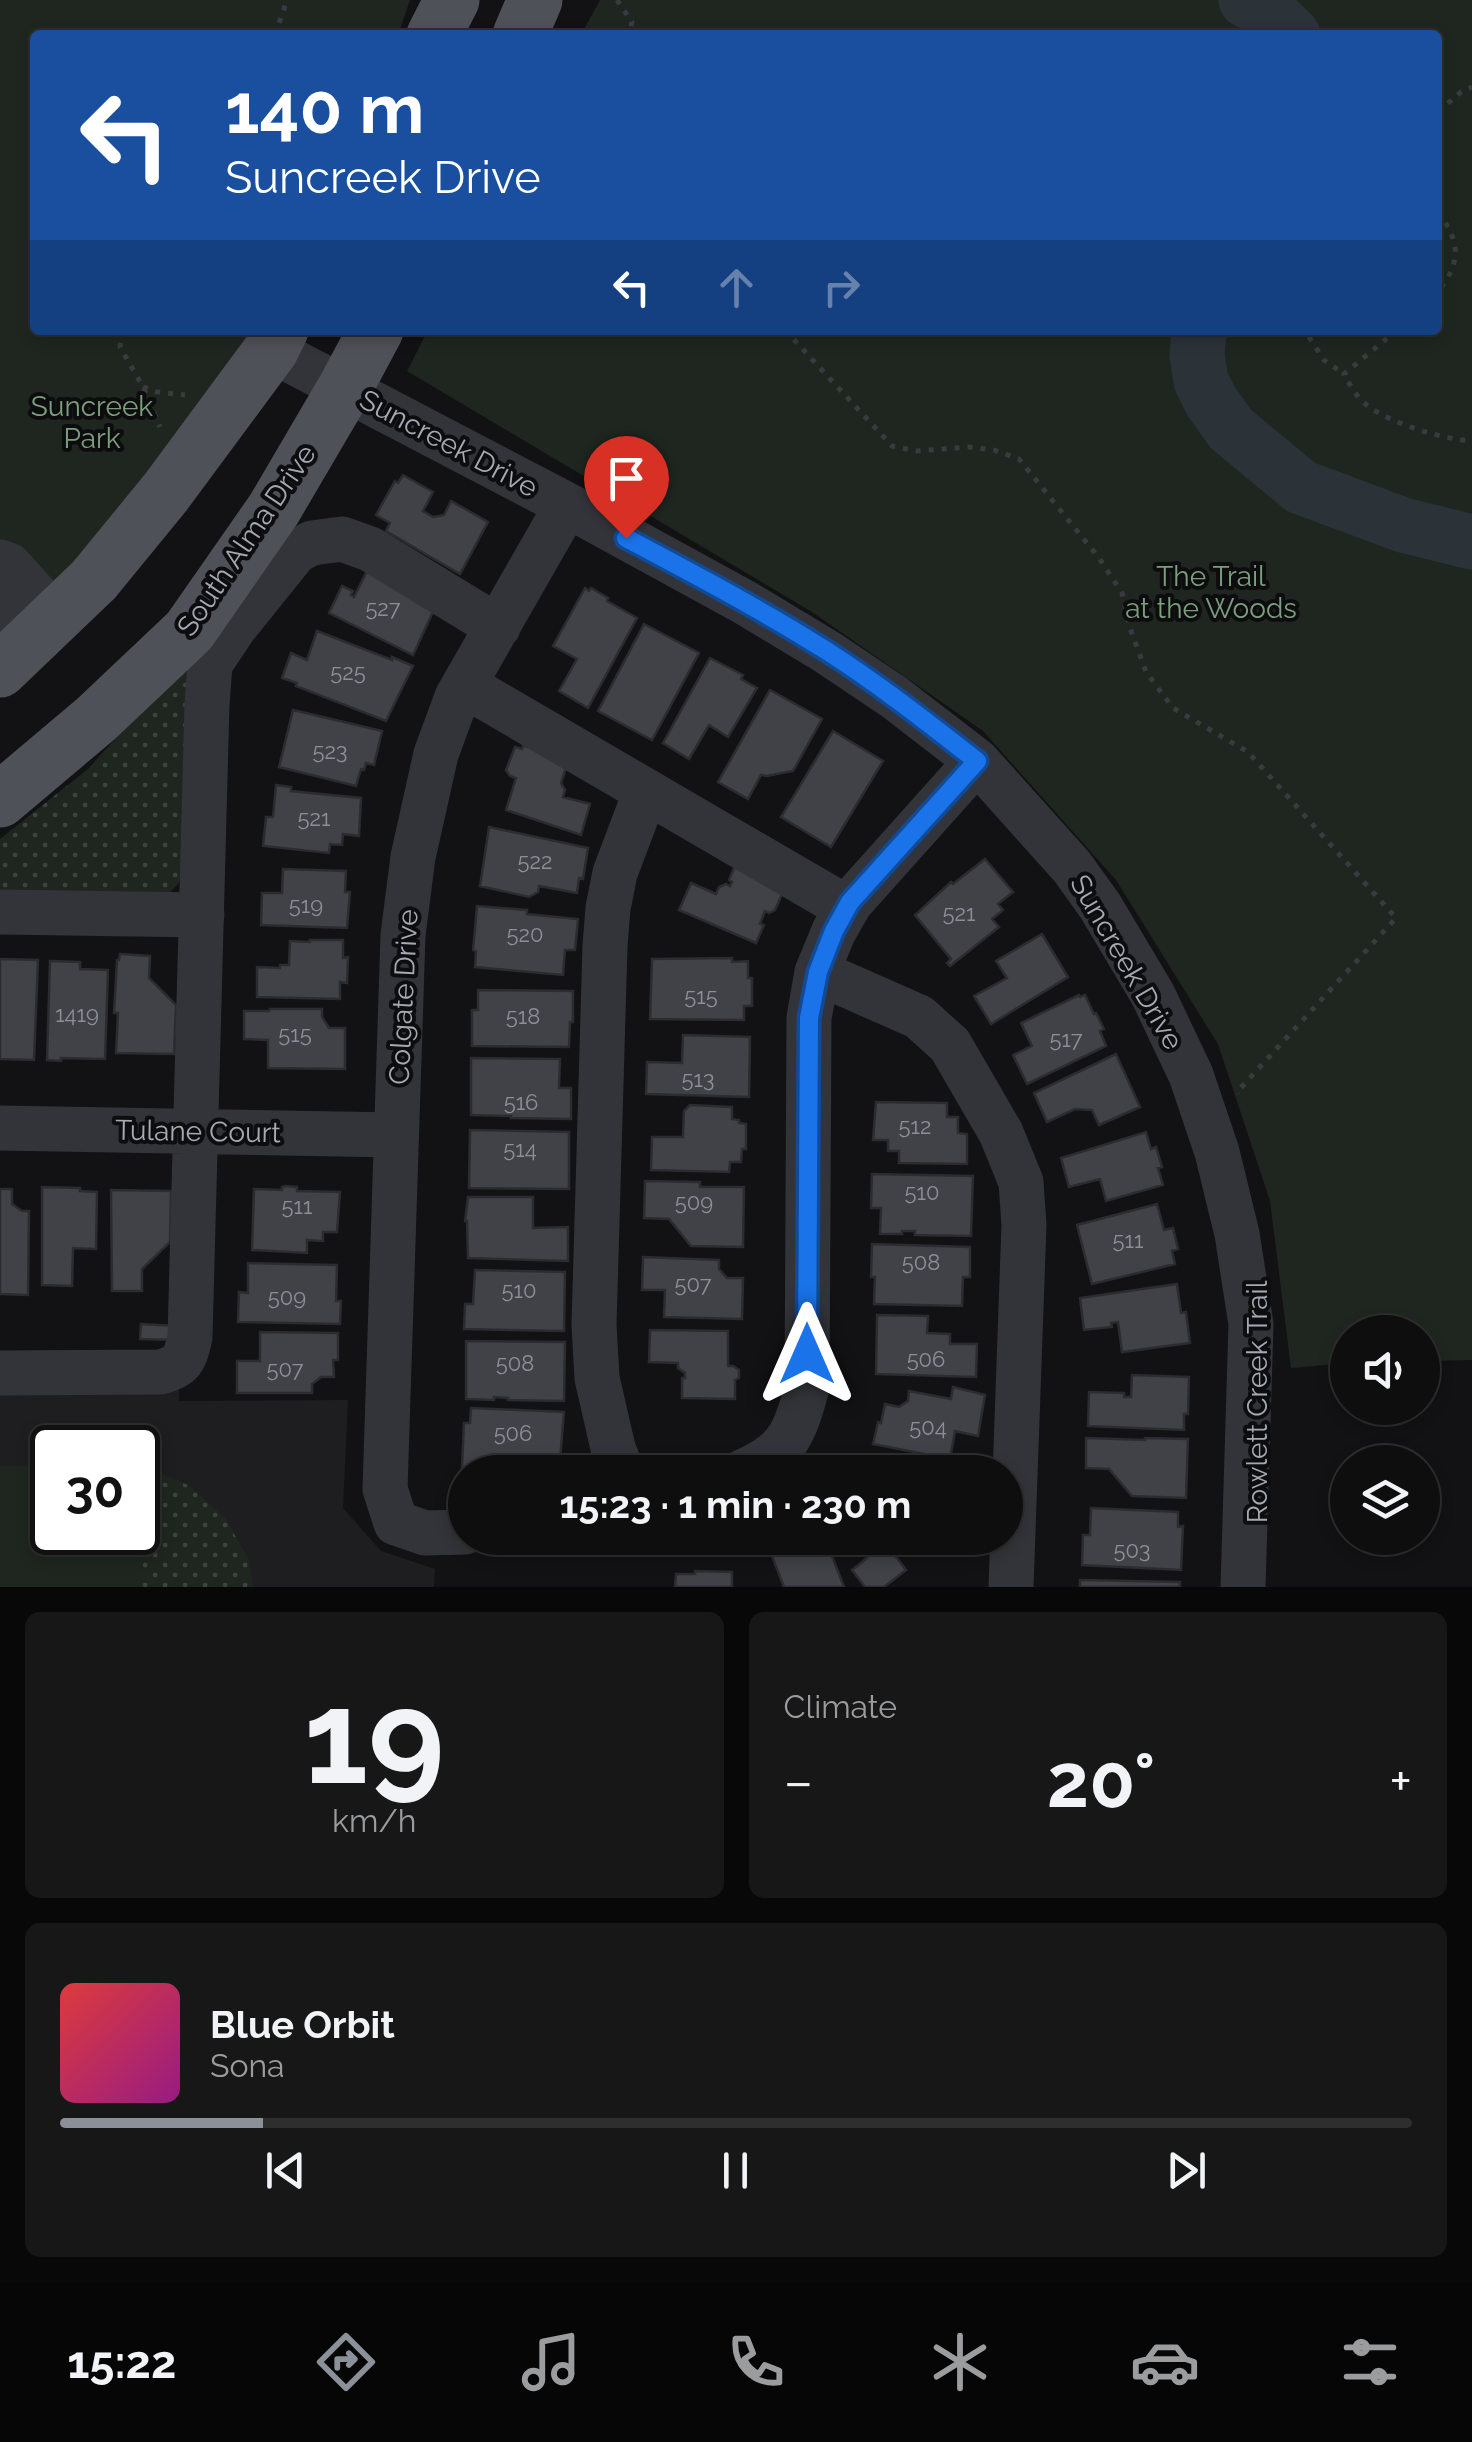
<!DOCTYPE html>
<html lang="en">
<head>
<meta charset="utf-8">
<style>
  :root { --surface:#0e0e0f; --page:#171718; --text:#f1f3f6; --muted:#9b9c9e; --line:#2e2e2f; --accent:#8c9099 }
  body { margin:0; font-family:Raleway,sans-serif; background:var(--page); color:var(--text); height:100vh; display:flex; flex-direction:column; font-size:38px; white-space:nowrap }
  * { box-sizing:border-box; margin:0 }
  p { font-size:32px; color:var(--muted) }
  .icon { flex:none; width:55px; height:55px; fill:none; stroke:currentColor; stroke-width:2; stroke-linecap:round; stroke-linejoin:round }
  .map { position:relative; height:1587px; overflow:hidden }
  .panel { display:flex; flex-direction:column; gap:25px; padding:25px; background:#080808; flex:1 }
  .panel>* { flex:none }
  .banner { position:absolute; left:30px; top:30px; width:1412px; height:305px; border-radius:10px; box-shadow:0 5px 15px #0003,0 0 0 2px var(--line); background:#1a4fa0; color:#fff; overflow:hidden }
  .fabs { position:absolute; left:1330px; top:1315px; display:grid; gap:20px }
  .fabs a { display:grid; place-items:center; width:110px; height:110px; border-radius:50%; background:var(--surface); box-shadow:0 5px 15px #0003,0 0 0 2px var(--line); font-size:50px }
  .speed { position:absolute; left:30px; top:1425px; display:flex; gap:20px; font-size:50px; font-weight:700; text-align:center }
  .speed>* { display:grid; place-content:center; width:130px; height:130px; border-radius:50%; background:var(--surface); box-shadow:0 5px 15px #0003,0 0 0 2px var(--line); line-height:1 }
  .speed .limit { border:5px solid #111; border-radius:15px; background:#fff; color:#111 }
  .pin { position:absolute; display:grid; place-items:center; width:85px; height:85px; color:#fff; margin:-102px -42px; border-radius:50% 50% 50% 0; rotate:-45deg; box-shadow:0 0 10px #0007 }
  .pin .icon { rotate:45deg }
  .me { position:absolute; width:110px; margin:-55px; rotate:0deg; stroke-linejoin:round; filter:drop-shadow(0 0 8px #0008) }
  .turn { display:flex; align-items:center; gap:35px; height:210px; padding:0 30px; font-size:45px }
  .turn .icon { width:130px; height:130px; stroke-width:2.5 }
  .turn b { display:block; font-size:70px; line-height:85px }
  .lanes { display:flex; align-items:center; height:95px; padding:0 30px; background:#0003; justify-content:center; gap:50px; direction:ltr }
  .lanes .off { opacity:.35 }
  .big { font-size:75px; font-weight:700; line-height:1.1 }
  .panel .card { flex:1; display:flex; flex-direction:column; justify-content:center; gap:15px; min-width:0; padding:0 35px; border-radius:15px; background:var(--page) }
  .panel .dial { align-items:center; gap:0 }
  .dial b { font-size:130px; line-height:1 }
  .song { display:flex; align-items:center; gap:30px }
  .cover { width:120px; height:120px; border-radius:15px; background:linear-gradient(135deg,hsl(0 70% 55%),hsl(310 70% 35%)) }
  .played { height:10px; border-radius:5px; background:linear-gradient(90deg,var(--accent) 15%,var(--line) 15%) }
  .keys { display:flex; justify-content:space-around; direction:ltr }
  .heat { display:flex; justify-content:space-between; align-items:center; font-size:55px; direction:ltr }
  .panel .tiles { flex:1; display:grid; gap:25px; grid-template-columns:1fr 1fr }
  .card:last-child { grid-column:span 2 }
  .trip { position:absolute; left:448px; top:1455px; width:575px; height:100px; border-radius:50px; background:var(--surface); box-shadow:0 5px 15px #0003,0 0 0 2px var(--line); font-weight:700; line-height:100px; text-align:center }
  .tab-bar { display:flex; height:160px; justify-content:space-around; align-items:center; background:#060606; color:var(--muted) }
  .tab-bar .icon { width:70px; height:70px }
  .tab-bar .on { color:var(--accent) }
  .tab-bar b { font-size:45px; color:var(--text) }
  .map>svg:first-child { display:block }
  .built { fill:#1e1e21; fill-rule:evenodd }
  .grass { fill:url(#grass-dots) }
  .park { fill:#1f261f }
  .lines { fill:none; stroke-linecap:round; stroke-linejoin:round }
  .river { stroke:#2b3339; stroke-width:55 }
  .building { fill:#414247; stroke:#2c2c30; stroke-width:2.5 }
  .path { stroke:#393b40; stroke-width:5; stroke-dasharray:5 8; stroke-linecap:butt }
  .minor { stroke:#333439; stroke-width:45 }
  .major { stroke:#4f5158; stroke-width:55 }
  .route-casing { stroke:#114b97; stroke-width:25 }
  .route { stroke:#1a73e8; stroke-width:18 }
  .labels { text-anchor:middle; stroke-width:8; stroke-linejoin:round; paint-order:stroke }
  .number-label { font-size:22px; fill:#8b8f99 }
  .park-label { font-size:28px; fill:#7b9f7d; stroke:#0d0d0f }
  .street-label { font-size:28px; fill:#a4a9b4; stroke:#0d0d0f }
</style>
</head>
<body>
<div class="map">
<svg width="1472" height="1587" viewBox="0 0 1472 1587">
  <defs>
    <pattern id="grass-dots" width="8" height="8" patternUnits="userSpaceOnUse" patternTransform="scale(2.5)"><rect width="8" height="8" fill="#1f261f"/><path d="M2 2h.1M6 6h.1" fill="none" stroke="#3d433d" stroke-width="1.8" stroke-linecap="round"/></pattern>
  </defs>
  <rect width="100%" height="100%" fill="#121214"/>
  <path class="built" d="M0,1386h179v15l169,-1 -5,108 38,43 54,18 -1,18h-434zM52,1448h86v84h-86z"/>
  <path class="grass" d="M195,651l-9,206 -7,26 -13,13 -166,4v-61l88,-70z
    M142,1466l46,19 37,33 24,42 4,27h-111z"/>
  <path class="park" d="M0,0h410l-12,35h-363v295h231l-266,329z
    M600,0h872v1360l-49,1 -1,-29h-74l-1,31 -56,5 -21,-167 -52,-157 -102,-164 -133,-149 -171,-119 -405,-241 21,-41h1010v-295h-857z
    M0,1466h52v66h86v-66h4v121h-142z"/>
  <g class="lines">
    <path class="river" d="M1246,0l23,12 24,23
      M1199,330l-2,25 4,26 10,20 20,28 70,58 102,38 69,17"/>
  </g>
  <path class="building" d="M403,475l30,17 -10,19 10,6 11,-2 7,-14 37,21 -28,52 -74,-43 4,-8 -14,-8 19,-34 3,2z
    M368,569l69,34 -24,52 -84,-42 13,-27 11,5 -2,4 3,2z
    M585,588l4,3 2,-3 17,10 -1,3 30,17 -49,90 -29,-17 18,-32 -24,-13z
    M644,624l55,29 -47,87 -54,-29z
    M317,631l75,29v-3l21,9 -27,55 -90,-35 1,-3 -15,-5 9,-25 16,7z
    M710,658l33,17 -2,4 16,9 -29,49 -19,-12 -20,34 -26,-16z
    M770,690l52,29 -29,52 -26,5 -6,-1 -13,24 -30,-17z
    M293,710l89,21 -8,34 -8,-2 -2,7 -3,-1 -5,17 -77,-19z
    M833,731l50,30 -52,86 -50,-30z
    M523,745l45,17 -7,21 4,7 -2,7 27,7 -9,31 -75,-25 10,-32 -6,-2 -4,-6 9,-23 7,2z
    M276,785l15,2v4l70,7 -2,38 -16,-2 -1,11 -12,-1 -1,9 -66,-7 3,-29h7z
    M489,827l99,21 -5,31 -4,-1 -2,15 -38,-7 -1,6 -9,5 -49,-11z
    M985,859l28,33 -15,12 5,6 -11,9 7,8 -49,39 -3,-3 4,-4 -36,-44 36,-33 2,2z
    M737,861l50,22 -12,27 -6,3 -4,-2 -5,13 4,1 -8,18 -77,-33 12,-27 25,11 3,-7 7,-3 4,2 2,-4 -3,-2z
    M283,869l63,2 -1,21h5l-3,36 -86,-3 1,-32h20z
    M477,906l50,4v4l51,5 -3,31h-10l-2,25 -88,-8 1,-16 -3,-1z
    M1042,934l26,43 -77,47 -17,-28 33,-18 -11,-17z
    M310,940h33v18l5,-1 -1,26 -7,-1v17l-83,-2v-30l23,1v-3h9l1,-24 20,1z
    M120,954l30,2 -1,22 27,27 -2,49 -58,-1 2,-40h-4l3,-53h2z
    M732,958v4l16,-1v17h4v28h-8v14l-94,-1 2,-60z
    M0,959l38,1 -4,100 -34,-1z
    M50,961l30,1v7l28,1 -3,89 -44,-1v3l-14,-1z
    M478,990l95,1v31h-3l-1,25 -97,-1v-36h6z
    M1079,995l1,2 5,-2 9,19 2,-1 8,16 -4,2 6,15 -79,38 -14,-29 19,-9 -11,-23z
    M270,1009h52v8l7,11h16v41l-77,-1v-28l-24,-1v-28h25z
    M683,1035l67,2 -1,60 -103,-3 1,-32 35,1z
    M1116,1054l24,53 -41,18 -7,-15 -17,-1 -28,13 -13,-29z
    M471,1058l89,1 -1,29h12v31l-60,-1v-2l-40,-1z
    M876,1102l71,1v14h11v16l9,1v30l-68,-1v-12h-11v-11h-15z
    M690,1105l42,2v12l7,1v3l7,1v25h-4l-1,13h-11l-1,10 -78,-2 1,-33h31l1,-26z
    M470,1130l99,2v57l-100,-1z
    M1146,1132l5,17 5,-2 6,20 -4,1 5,17 -57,16 -6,-22 -31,8 -8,-29z
    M872,1174l101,2 -2,60 -56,-1v-4h-13v3h-22l1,-26h-10z
    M645,1181l55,1v5h44l-1,60 -52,-1 -22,-27 -25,-1z
    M285,1186l12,1v4l43,1 -3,40h-14v9l-16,-1v13l-55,-3 2,-61 28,1v-3z
    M42,1187l38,1v3l17,1 -1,57 -23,-1 -1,38 -30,-1z
    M0,1189h12v15l10,7h7l-1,84 -28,-1z
    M111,1190l60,1 -1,51 -28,27v22h-30z
    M468,1197h65v31l35,-1v34l-100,-3 -1,-37h-2z
    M1157,1204l7,26 9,-2 5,21 -6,2 3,13 -83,20 -15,-59z
    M872,1244l98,3v30h-7l-1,29 -88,-2 1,-27h-4z
    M643,1257l76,3v9l8,9h16l-1,41 -78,-2 1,-27h-23z
    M248,1263l89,2 -1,36h5l-1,23 -102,-2 1,-30 9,1z
    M475,1270l90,2 -1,59 -100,-2 1,-25h8z
    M1177,1284l4,29 5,-1 4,31 -68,9 -4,-30 -7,1 1,4 -28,3 -4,-32z
    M877,1315l51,1 -1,17 23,1v10h27l-1,33 -100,-3z
    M141,1324l34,2v14l-35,-1z
    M650,1330l78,1v35h5l6,4v8l-4,2v19l-53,-1v-20h3v-5l-7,-5v-5l-29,-1z
    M260,1332l78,1v27h-5l1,17h-13l-9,7v9h-75v-32h23z
    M466,1341l99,1 -1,59 -56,-1v-2l-14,-1v3l-28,-1z
    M1132,1375l57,2 -1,37h-4v16l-96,-4 1,-34 35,1v4h7z
    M953,1387l32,8 -7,41 -23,-5 -5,28 -77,-15 5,-22 3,1 4,-19 14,3 9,-6 1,-10 42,8z
    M471,1408l93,4 -5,60h-79v-4h-18l2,-45h6z
    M1086,1438l59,2v-2l43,1 -2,59 -54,-2 -23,-27 -23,-1z
    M883,1460l10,12h-26z
    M1091,1508l87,4v15l5,-1 -2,44 -99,-5 1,-30h7z
    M765,1538h60l19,49h-60z
    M851,1538h40l-6,4 21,28 -22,17h-19l-13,-17 15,-12z
    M695,1571l37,1v15h-57l1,-13h19z
    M1080,1580l100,2v5h-100z"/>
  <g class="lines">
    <path class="path" d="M617,0l15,22 -3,13
      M275,35l12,-35
      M1438,112l23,-20 11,-5
      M1438,212c23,31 23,50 0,80
      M122,330l-2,17 23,40 17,40
      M785,330l107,116 25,5 51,-4 26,3 25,9 80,99 23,35 8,35 16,44 27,36 75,44 148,166 -159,174 1,2
      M1397,330l-53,44c6,11 13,24 24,32 24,18 74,33 104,35
      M1309,337l15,23 20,14
      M143,387l14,5 28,3"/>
    <path class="minor" d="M271,350l296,155 177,97 83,50 67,45 83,64 95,106 28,39 53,89 38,80 26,77 20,82 14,90 -8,263
      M0,562l9,3 46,51
      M0,608l16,21 5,20
      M464,685l383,223
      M0,912l202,3
      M817,972l102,45 31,28 51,88 20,49 3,43 -13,362
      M0,1128l396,7
      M0,1373l160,-1c23,-6 25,-13 30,-35l17,-633 3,-40 24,-36 62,-77 16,-8 30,-4 28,10 128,78
      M622,1472l-9,-24 -16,-70 -3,-53 11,-379 3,-38 7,-35 31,-82
      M742,1472c46,-19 52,-38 65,-84l2,-370 8,-46 17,-41 16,-28 127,-142
      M465,1532l-40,1 -29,-10 -11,-34 18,-554 10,-78 23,-103 21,-57 110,-192"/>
    <path class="major" d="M434,35l18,-35
      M520,35l15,-35
      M0,670l94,-90 72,-88 105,-142 10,-20
      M0,800l96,-81 93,-88 85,-122 71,-121 31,-58"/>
  </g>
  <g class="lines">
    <defs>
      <path id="route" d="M626,538c68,36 136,72 201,113 53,34 101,72 150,110l-127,141 -16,29 -16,41 -9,46 -2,336"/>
    </defs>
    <use href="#route" class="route-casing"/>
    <use href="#route" class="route"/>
  </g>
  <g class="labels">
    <g class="number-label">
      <text x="383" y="616">527</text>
      <text x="348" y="680">525</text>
      <text x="330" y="759">523</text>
      <text x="314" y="826">521</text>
      <text x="535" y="869">522</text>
      <text x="306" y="913">519</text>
      <text x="959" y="921">521</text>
      <text x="525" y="942">520</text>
      <text x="701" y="1004">515</text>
      <text x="77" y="1022">1419</text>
      <text x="523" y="1024">518</text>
      <text x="295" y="1042">515</text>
      <text x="1066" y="1047">517</text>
      <text x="698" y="1087">513</text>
      <text x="521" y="1110">516</text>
      <text x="915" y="1134">512</text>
      <text x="520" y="1157">514</text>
      <text x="922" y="1200">510</text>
      <text x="694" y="1210">509</text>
      <text x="297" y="1214">511</text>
      <text x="1128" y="1248">511</text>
      <text x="921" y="1270">508</text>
      <text x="693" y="1292">507</text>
      <text x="519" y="1298">510</text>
      <text x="287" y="1305">509</text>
      <text x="926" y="1367">506</text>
      <text x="515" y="1371">508</text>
      <text x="285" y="1377">507</text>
      <text x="928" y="1435">504</text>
      <text x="513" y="1441">506</text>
      <text x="1132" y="1558">503</text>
    </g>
    <g class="park-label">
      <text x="92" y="416">Suncreek<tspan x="92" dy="32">Park</tspan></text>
      <text x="1211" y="586">The Trail<tspan x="1211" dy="32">at the Woods</tspan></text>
    </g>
    <g class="street-label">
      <text transform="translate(449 443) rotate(28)" y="10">Suncreek Drive</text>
      <text transform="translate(246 540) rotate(-56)" y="10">South Alma Drive</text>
      <text transform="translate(1127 962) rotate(60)" y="10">Suncreek Drive</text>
      <text transform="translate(403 997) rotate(-87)" y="10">Colgate Drive</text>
      <text transform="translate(198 1131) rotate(1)" y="10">Tulane Court</text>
      <text transform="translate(1257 1402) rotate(-90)" y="10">Rowlett Creek Trail</text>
    </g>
  </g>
</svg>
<div class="fabs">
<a><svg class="icon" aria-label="sound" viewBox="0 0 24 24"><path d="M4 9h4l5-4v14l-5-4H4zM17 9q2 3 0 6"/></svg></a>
<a><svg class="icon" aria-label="layers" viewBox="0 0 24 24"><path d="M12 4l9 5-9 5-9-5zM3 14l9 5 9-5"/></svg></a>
</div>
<div class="speed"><div class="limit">30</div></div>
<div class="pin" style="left:626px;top:538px;background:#d93025"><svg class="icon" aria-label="arrive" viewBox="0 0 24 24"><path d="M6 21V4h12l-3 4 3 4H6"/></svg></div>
<svg class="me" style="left:807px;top:1354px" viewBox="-20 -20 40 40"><path d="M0-17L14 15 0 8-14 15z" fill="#1a73e8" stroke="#fff" stroke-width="4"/></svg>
<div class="trip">15:23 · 1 min · 230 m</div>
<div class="banner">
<div class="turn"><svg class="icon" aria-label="left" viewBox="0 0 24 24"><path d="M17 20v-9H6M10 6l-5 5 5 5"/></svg><div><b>140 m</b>Suncreek Drive</div></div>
<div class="lanes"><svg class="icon" aria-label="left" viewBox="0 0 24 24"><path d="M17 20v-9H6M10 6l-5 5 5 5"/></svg><svg class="icon off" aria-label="ahead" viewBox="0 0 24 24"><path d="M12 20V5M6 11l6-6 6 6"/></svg><svg class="icon off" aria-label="right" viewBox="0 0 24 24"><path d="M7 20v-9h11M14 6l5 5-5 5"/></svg></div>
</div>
</div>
<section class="panel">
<div class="tiles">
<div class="card dial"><b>19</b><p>km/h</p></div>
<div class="card"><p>Climate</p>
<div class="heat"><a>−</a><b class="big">20°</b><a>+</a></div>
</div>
<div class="card">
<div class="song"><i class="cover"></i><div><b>Blue Orbit</b><p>Sona</p></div></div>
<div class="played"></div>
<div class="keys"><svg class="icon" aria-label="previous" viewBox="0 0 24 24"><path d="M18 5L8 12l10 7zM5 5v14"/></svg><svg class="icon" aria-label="pause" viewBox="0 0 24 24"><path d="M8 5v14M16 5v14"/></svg><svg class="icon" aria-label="next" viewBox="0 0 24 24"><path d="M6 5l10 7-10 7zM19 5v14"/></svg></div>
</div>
</div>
</section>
<nav class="tab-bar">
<b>15:22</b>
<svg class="icon on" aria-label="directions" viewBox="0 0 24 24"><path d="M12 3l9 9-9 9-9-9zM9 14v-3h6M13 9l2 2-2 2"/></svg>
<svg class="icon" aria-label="music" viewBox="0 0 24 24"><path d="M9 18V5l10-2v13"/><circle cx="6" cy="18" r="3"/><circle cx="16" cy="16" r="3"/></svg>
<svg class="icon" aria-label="phone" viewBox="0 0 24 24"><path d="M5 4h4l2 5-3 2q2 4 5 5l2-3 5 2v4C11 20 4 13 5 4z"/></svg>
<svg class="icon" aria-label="climate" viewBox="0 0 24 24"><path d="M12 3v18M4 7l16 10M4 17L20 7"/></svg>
<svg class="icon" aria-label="car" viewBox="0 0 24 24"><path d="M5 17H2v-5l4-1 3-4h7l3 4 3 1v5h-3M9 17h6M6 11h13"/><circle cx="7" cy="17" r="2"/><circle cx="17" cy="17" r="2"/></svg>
<svg class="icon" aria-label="filters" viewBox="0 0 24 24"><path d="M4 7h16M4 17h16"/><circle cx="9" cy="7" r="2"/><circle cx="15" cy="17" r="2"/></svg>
</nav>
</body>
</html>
